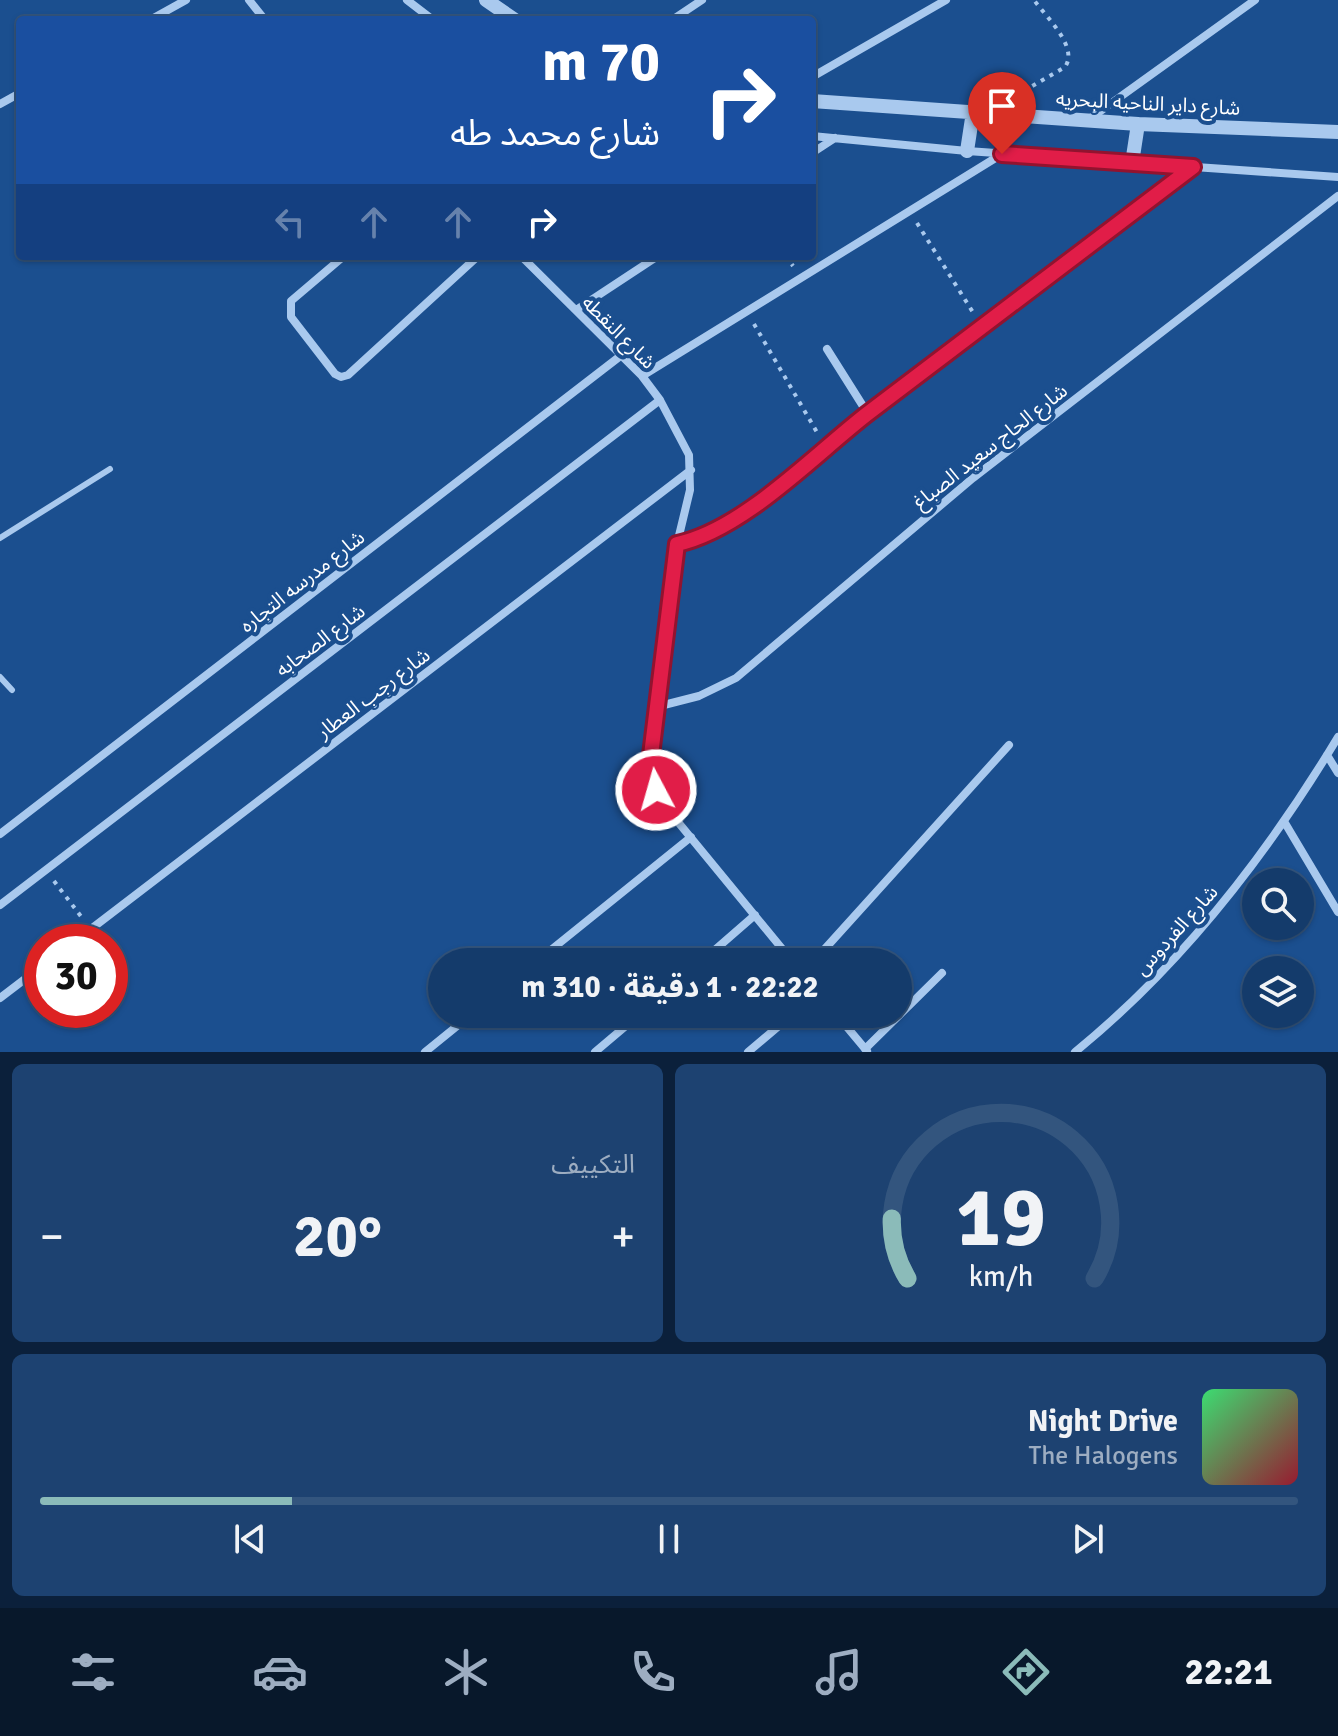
<!DOCTYPE html>
<html lang="ar">
<head>
<meta charset="utf-8">
<style>
  :root { --surface:#143b6b; --page:#1d4271; --text:#f1f3f6; --muted:#9dadc1; --line:#33557e; --accent:#8bbbb9 }
  body { margin:0; font-family:Signika,"Noto Sans Arabic",sans-serif; background:var(--page); color:var(--text); direction:rtl; height:100vh; display:flex; flex-direction:column; font-size:30px; white-space:nowrap }
  * { box-sizing:border-box; margin:0 }
  p { font-size:26px; color:var(--muted) }
  .icon { flex:none; width:44px; height:44px; fill:none; stroke:currentColor; stroke-width:2; stroke-linecap:round; stroke-linejoin:round }
  .map { position:relative; height:1052px; overflow:hidden; direction:ltr }
  .panel { display:flex; flex-direction:column; gap:12px; padding:12px; background:#0b203b; flex:1 }
  .panel>* { flex:none }
  .top-card { position:absolute; left:16px; top:16px; width:800px; height:244px; border-radius:8px; box-shadow:0 2px 6px #0004,0 0 0 2px var(--line); direction:rtl; background:#1a4fa0; color:#fff; overflow:hidden }
  .buttons { position:absolute; left:1242px; top:868px; display:grid; gap:16px }
  .buttons a { display:grid; place-items:center; width:72px; height:72px; border-radius:50%; background:var(--surface); box-shadow:0 2px 6px #0004,0 0 0 2px var(--line); font-size:40px }
  .speed { position:absolute; left:24px; top:924px; display:flex; gap:16px; font-size:40px; font-weight:700; text-align:center }
  .speed>* { display:grid; place-content:center; width:104px; height:104px; border-radius:50%; background:var(--surface); box-shadow:0 2px 6px #0004,0 0 0 2px var(--line); line-height:1 }
  .speed .limit { border:12px solid #d22; background:#fff; color:#111 }
  .pin { position:absolute; display:grid; place-items:center; width:68px; height:68px; color:#fff; margin:-82px -34px; border-radius:50% 50% 50% 0; rotate:-45deg; box-shadow:0 0 8px #0007 }
  .pin .icon { rotate:45deg }
  .me { position:absolute; width:88px; margin:-44px; rotate:354deg; stroke-linejoin:round; filter:drop-shadow(0 0 6px #0008) }
  .turn { display:flex; align-items:center; gap:28px; height:168px; padding:0 24px; font-size:36px }
  .turn .icon { width:104px; height:104px; stroke-width:2.5 }
  .turn b { display:block; font-size:56px; line-height:68px }
  .lanes { display:flex; align-items:center; height:76px; padding:0 24px; background:#0003; justify-content:center; gap:40px; direction:ltr }
  .lanes .off { opacity:.35 }
  .big { font-size:60px; font-weight:700; line-height:1.1 }
  .panel .widget { flex:1; display:flex; flex-direction:column; justify-content:center; gap:12px; min-width:0; padding:0 28px; border-radius:12px; background:var(--page) }
  .panel .dial { align-items:center; gap:0 }
  .dial svg { height:208px; overflow:visible; fill:none; stroke:var(--line); stroke-width:7; stroke-linecap:round; text-anchor:middle }
  .dial text { fill:var(--text); stroke:none }
  .song { display:flex; align-items:center; gap:24px }
  .cover { width:96px; height:96px; border-radius:12px; background:linear-gradient(135deg,hsl(140 70% 55%),hsl(350 70% 35%)) }
  .played { height:8px; border-radius:4px; background:linear-gradient(90deg,var(--accent) 20%,var(--line) 20%) }
  .keys { display:flex; justify-content:space-around; direction:ltr }
  .heat { display:flex; justify-content:space-between; align-items:center; font-size:44px; direction:ltr }
  .panel .tiles { flex:1; display:grid; gap:12px; grid-template-columns:1fr 1fr }
  .widget:last-child { grid-column:span 2 }
  .trip { position:absolute; left:428px; top:948px; width:484px; height:80px; border-radius:40px; background:var(--surface); box-shadow:0 2px 6px #0004,0 0 0 2px var(--line); font-weight:700; line-height:80px; text-align:center; direction:rtl }
  .tabs { display:flex; height:128px; justify-content:space-around; align-items:center; background:#08182b; color:var(--muted) }
  .tabs .icon { width:56px; height:56px }
  .tabs .selected { color:var(--accent) }
  .tabs b { font-size:36px; color:var(--text) }
  .map>svg:first-child { display:block }
  .lines { fill:none; stroke-linecap:round; stroke-linejoin:round }
  .path { stroke:#a9c9ee; stroke-width:4; stroke-dasharray:4 6; stroke-linecap:butt }
  .service { stroke:#a9c9ee; stroke-width:6 }
  .minor { stroke:#a9c9ee; stroke-width:8 }
  .tertiary { stroke:#a9c9ee; stroke-width:14 }
  .route-casing { stroke:#92132f; stroke-width:20 }
  .route { stroke:#e11d48; stroke-width:14 }
  .labels { text-anchor:middle; stroke-width:8; stroke-linejoin:round; paint-order:stroke }
  .street-label { font-size:20px; fill:#fff; stroke:#1b4f8f }
</style>
</head>
<body>
<div class="map">
<svg width="1338" height="1052" viewBox="0 0 1338 1052">
  <rect width="100%" height="100%" fill="#1b4f8f"/>
  <g class="lines">
    <path class="path" d="M1015,96l50,-29c14,-20 -19,-50 -31,-67
      M917,223l57,91
      M786,256l7,10
      M754,324l64,110
      M54,881l29,38"/>
    <path class="service" d="M0,538l110,-69
      M0,677l12,13"/>
    <path class="minor" d="M249,0l16,20
      M407,0l26,20
      M150,20l36,-20
      M672,20l30,-20
      M812,77l134,-77
      M0,104l20,-11
      M1088,120l167,-120
      M812,136l155,15 371,26
      M812,153l23,-15
      M344,256l-53,45v16l44,57 6,3 7,-2 130,-119
      M521,256l121,120 18,24 29,55 1,35 -13,54 -21,163 -4,66 12,32 129,157
      M576,310l82,-54
      M827,349l41,65
      M642,376l360,-222
      M677,544c65,-14 136,-88 190,-130 108,-83 217,-165 326,-247
      M656,707l43,-11 37,-18 237,-200 365,-282
      M1327,755l11,18
      M1285,823l53,89
      M0,834l623,-480
      M0,905l660,-505
      M74,942l617,-472
      M536,962l155,-125
      M701,962l54,-47
      M813,962l196,-217
      M0,998l42,-32
      M836,1014l31,37
      M865,1049l77,-76
      M425,1052l47,-38
      M595,1052l45,-38
      M748,1052l45,-38
      M1075,1052c107,-87 192,-197 263,-315"/>
    <path class="tertiary" d="M486,0l29,20
      M812,101l326,23 200,8
      M967,151l6,-39
      M1132,163l6,-39"/>
  </g>
  <g class="lines">
    <defs>
      <path id="route" d="M656,790l-5,-35 26,-211c66,-14 136,-88 190,-130 108,-83 217,-165 326,-247l-191,-13"/>
    </defs>
    <use href="#route" class="route-casing"/>
    <use href="#route" class="route"/>
  </g>
  <g class="labels">
    <g class="street-label">
      <text transform="translate(1148 103) rotate(3)" y="7">شارع داير الناحيه البحريه</text>
      <text transform="translate(619 332) rotate(45)" y="7">شارع النقطه</text>
      <text transform="translate(990 446) rotate(-38)" y="7">شارع الحاج سعيد الصباغ</text>
      <text transform="translate(302 581) rotate(-38)" y="7">شارع مدرسه التجاره</text>
      <text transform="translate(320 640) rotate(-37)" y="7">شارع الصحابه</text>
      <text transform="translate(373 693) rotate(-37)" y="7">شارع رجب العطار</text>
      <text transform="translate(1176 930) rotate(-48)" y="7">شارع الفردوس</text>
    </g>
  </g>
</svg>
<div class="buttons">
<a><svg class="icon" aria-label="search" viewBox="0 0 24 24"><circle cx="10" cy="10" r="6"/><path d="M15 15l6 6"/></svg></a>
<a><svg class="icon" aria-label="layers" viewBox="0 0 24 24"><path d="M12 4l9 5-9 5-9-5zM3 14l9 5 9-5"/></svg></a>
</div>
<div class="speed"><div class="limit">30</div></div>
<div class="pin" style="left:1002px;top:154px;background:#d93025"><svg class="icon" aria-label="arrive" viewBox="0 0 24 24"><path d="M6 21V4h12l-3 4 3 4H6"/></svg></div>
<svg class="me" style="left:656px;top:790px" viewBox="-20 -20 40 40"><circle r="17" fill="#e11d48" stroke="#fff" stroke-width="3"/><path d="M0-11L8 9 0 5-8 9z" fill="#fff"/></svg>
<div class="trip">22:22 · 1 دقيقة · 310 m</div>
<div class="top-card">
<div class="turn"><svg class="icon" aria-label="right" viewBox="0 0 24 24"><path d="M7 20v-9h11M14 6l5 5-5 5"/></svg><div><b>70 m</b>شارع محمد طه</div></div>
<div class="lanes"><svg class="icon off" aria-label="left" viewBox="0 0 24 24"><path d="M17 20v-9H6M10 6l-5 5 5 5"/></svg><svg class="icon off" aria-label="ahead" viewBox="0 0 24 24"><path d="M12 20V5M6 11l6-6 6 6"/></svg><svg class="icon off" aria-label="ahead" viewBox="0 0 24 24"><path d="M12 20V5M6 11l6-6 6 6"/></svg><svg class="icon" aria-label="right" viewBox="0 0 24 24"><path d="M7 20v-9h11M14 6l5 5-5 5"/></svg></div>
</div>
</div>
<section class="panel">
<div class="tiles">
<div class="widget dial"><svg viewBox="0 0 100 80">
<path d="M14 69A42 42 0 1 1 86 69"/>
<path d="M14 69A42 42 0 0 1 8 46" stroke="#8bbbb9"/>
<text x="50" y="56" font-size="32" font-weight="700">19</text>
<text x="50" y="72" font-size="11">km/h</text>
</svg></div>
<div class="widget"><p>التكييف</p>
<div class="heat"><a>−</a><b class="big">20°</b><a>+</a></div>
</div>
<div class="widget">
<div class="song"><i class="cover"></i><div><b>Night Drive</b><p>The Halogens</p></div></div>
<div class="played"></div>
<div class="keys"><svg class="icon" aria-label="previous" viewBox="0 0 24 24"><path d="M18 5L8 12l10 7zM5 5v14"/></svg><svg class="icon" aria-label="pause" viewBox="0 0 24 24"><path d="M8 5v14M16 5v14"/></svg><svg class="icon" aria-label="next" viewBox="0 0 24 24"><path d="M6 5l10 7-10 7zM19 5v14"/></svg></div>
</div>
</div>
</section>
<nav class="tabs">
<b>22:21</b>
<svg class="icon selected" aria-label="directions" viewBox="0 0 24 24"><path d="M12 3l9 9-9 9-9-9zM9 14v-3h6M13 9l2 2-2 2"/></svg>
<svg class="icon" aria-label="music" viewBox="0 0 24 24"><path d="M9 18V5l10-2v13"/><circle cx="6" cy="18" r="3"/><circle cx="16" cy="16" r="3"/></svg>
<svg class="icon" aria-label="phone" viewBox="0 0 24 24"><path d="M5 4h4l2 5-3 2q2 4 5 5l2-3 5 2v4C11 20 4 13 5 4z"/></svg>
<svg class="icon" aria-label="climate" viewBox="0 0 24 24"><path d="M12 3v18M4 7l16 10M4 17L20 7"/></svg>
<svg class="icon" aria-label="car" viewBox="0 0 24 24"><path d="M5 17H2v-5l4-1 3-4h7l3 4 3 1v5h-3M9 17h6M6 11h13"/><circle cx="7" cy="17" r="2"/><circle cx="17" cy="17" r="2"/></svg>
<svg class="icon" aria-label="filters" viewBox="0 0 24 24"><path d="M4 7h16M4 17h16"/><circle cx="9" cy="7" r="2"/><circle cx="15" cy="17" r="2"/></svg>
</nav>
</body>
</html>
